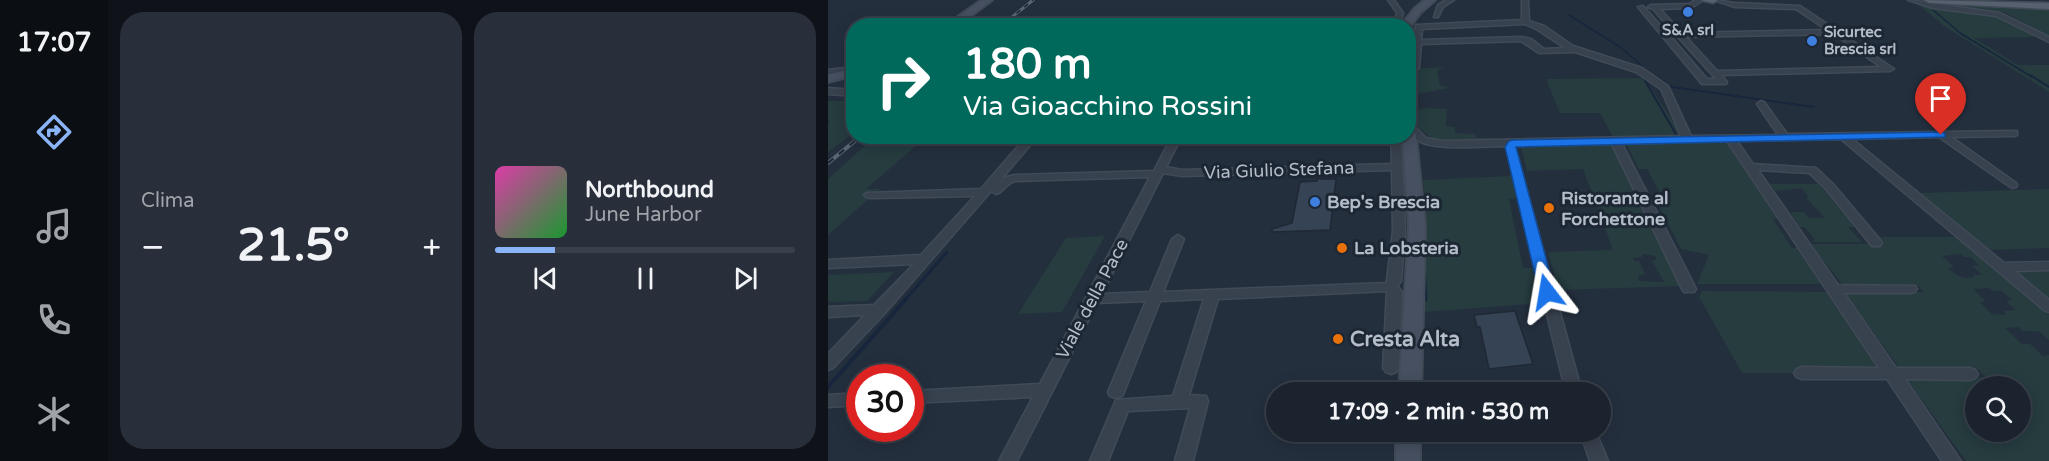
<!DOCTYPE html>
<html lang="it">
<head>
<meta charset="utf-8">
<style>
  :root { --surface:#1b232e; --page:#282f3a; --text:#f1f3f6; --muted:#a0a4aa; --line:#39404a; --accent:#8ab4f8 }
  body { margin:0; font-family:"Varela Round",sans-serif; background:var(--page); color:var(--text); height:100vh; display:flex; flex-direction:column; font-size:22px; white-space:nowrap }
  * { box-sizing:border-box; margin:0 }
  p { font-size:20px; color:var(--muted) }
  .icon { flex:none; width:33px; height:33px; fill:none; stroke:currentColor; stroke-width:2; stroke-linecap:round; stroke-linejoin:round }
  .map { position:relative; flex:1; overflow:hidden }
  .sheet { display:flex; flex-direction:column; gap:12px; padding:12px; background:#0f1319; width:720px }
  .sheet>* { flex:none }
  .hud { position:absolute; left:18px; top:18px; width:570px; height:126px; border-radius:24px; box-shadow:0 3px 15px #0003,0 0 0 2px var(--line); background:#00695c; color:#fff; overflow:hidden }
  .controls { position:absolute; left:1137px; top:376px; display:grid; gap:12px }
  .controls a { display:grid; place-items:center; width:66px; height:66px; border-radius:50%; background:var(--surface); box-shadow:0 3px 15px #0003,0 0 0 2px var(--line); font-size:30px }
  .speed { position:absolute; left:18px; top:364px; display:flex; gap:12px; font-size:30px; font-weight:700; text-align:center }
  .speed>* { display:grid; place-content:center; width:78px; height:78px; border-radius:50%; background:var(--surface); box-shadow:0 3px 15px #0003,0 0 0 2px var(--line); line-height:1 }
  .speed .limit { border:9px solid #d22; background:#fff; color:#111 }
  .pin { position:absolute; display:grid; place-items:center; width:51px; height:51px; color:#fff; margin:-62px -26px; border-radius:50% 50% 50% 0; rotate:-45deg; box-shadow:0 0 6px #0007 }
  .pin .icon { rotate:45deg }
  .me { position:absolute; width:66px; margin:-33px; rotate:346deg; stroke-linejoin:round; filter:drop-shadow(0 0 4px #0008) }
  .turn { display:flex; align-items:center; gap:21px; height:126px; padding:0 18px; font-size:27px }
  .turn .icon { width:78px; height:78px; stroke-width:2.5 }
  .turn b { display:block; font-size:42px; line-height:51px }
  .big { font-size:45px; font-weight:700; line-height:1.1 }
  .sheet .tile { flex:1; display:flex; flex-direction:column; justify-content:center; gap:9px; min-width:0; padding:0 21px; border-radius:24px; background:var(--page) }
  .song { display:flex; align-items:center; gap:18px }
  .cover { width:72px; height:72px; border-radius:9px; background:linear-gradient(135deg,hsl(320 70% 55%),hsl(130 70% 35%)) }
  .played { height:6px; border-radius:3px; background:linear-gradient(90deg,var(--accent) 20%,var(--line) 20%) }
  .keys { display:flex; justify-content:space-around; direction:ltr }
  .heat { display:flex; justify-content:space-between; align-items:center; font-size:33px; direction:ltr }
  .sheet .tiles { flex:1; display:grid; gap:12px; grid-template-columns:repeat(2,1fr) }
  .trip { position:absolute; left:438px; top:382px; width:345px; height:60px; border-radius:30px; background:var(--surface); box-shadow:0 3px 15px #0003,0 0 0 2px var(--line); font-weight:700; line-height:60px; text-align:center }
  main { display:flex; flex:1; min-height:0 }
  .tabs { display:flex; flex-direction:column; width:108px; justify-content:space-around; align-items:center; background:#0b0e12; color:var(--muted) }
  .tabs .icon { width:42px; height:42px }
  .tabs .selected { color:var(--accent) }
  .tabs b { font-size:27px; color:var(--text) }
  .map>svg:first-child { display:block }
  .green { fill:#263c3f; fill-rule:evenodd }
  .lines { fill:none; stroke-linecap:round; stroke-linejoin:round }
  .stream-far3 { stroke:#17263c; stroke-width:1.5 }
  .stream-far2 { stroke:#17263c; stroke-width:2 }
  .stream-far1 { stroke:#17263c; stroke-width:3 }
  .stream { stroke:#17263c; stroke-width:4 }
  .building { fill:#364354; stroke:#1f2835; stroke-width:1.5 }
  .street-casing { stroke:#414a57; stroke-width:3 }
  .secondary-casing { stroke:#414a57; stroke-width:4 }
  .primary-casing { stroke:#414a57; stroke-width:3 }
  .street { fill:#38414e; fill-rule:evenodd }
  .secondary { fill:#465061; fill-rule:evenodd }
  .primary { fill:#56606e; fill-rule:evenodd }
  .rail-far1-casing { stroke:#5a6575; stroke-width:3 }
  .rail-casing { stroke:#5a6575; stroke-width:4 }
  .rail-far1 { stroke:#1d2633; stroke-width:1.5; stroke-dasharray:5; stroke-linecap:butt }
  .rail { stroke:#1d2633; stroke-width:2; stroke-dasharray:7; stroke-linecap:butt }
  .route { fill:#1a73e8; stroke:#114b97; stroke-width:1.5 }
  .shop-dot { fill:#3f7fe0; stroke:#1d2633; stroke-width:2 }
  .food-dot { fill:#e8710a; stroke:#1d2633; stroke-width:2 }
  .labels { text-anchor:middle; stroke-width:6; stroke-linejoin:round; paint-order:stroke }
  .far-poi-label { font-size:15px; font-weight:bold; fill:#b4bcc9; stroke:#1d2633 }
  .street-label { font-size:18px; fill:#b4bcc9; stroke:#1d2633 }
  .poi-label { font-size:18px; font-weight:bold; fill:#b4bcc9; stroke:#1d2633; text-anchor:start }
  .near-poi-label { font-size:21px; font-weight:bold; fill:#b4bcc9; stroke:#1d2633; text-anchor:start }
</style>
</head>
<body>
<main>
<nav class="tabs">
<b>17:07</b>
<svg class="icon selected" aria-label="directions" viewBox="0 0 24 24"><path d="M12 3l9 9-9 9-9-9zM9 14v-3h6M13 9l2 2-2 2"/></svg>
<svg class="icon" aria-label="music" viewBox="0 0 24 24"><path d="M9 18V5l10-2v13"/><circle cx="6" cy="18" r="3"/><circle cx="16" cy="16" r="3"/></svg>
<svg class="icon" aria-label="phone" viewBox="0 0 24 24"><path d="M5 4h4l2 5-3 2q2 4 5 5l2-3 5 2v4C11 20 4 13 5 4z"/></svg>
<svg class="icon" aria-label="climate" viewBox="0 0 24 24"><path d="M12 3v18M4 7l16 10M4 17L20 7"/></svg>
</nav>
<section class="sheet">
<div class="tiles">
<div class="tile"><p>Clima</p>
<div class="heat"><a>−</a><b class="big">21.5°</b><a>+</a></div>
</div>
<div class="tile">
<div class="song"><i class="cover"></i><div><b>Northbound</b><p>June Harbor</p></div></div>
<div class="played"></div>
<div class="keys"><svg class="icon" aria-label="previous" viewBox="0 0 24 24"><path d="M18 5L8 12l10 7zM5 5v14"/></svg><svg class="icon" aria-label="pause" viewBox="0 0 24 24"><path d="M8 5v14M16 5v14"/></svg><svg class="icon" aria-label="next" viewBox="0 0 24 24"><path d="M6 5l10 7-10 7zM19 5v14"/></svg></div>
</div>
</div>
</section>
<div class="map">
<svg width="1221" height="461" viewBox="0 0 1221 461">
  <rect width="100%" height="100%" fill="#242f3e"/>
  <path class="green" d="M1100,1l121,6v29l-45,-24 -72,-8z
    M1091,5l83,11 37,21 -65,1 44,27h31v27l-105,-66z
    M582,52h5l-1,17 29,-2 -6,4 3,14 9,3 -31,6 -6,-25 -2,-1z
    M816,78l39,58 -70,1 -13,-24h-40l-14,-34z
    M0,101h25l1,32 -26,19v-30l2,-1 -2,-1z
    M599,108l20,1 -1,17 9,1v6l20,1 1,4 38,1 -80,1 -16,-12 -1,-18z
    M53,137h45l-60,52h14l-52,46v-56l43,-39z
    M898,141l55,78h-8l19,29h8l23,34 -4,2h-122l12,-29 -28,-6 -29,-56 7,-1 -12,-23h-8l-13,-25 3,-2z
    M784,144l71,142 -125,4 -10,-38 65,-2 -30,-81 -56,2 -6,-24zM814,254l13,2 2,4 -5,1 12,21 -25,-1 -1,-5 7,-2 -6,-13h-5l-1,-3 9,-1z
    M684,176l6,22 -9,1 14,69h13l8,35 -120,9 1,-114 -2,-18z
    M942,184h49l36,43h-7l14,15h-52l5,-2 -10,-13h-5l-10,-15h14l5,6h16l-19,-20h3l-7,-10 -27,3z
    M1221,189v59l-61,2 -68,-57z
    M277,236l-43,76 -44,2 48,-76z
    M1051,237h78l92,78v25l-11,-9h-15l-5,-4 -13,1 17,16h8l13,12 6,-1v106h-83l-60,-83 79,-1 -6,-7 -79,-1 -56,-77h80l-6,-6 -75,-1 -33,-41h74zM1133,254l3,3h6l9,8 -6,1 9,9h-9l1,2c-11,3 -17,-1 -26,-9l6,-1 -12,-11zM1161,288l5,3h8l10,9 -6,1 10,9 -12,1 2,4 -14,-1 -12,-12h6l-13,-13zM1148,387h44v45h-44z
    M1184,270h37v30z
    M66,272l-27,29 -39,1v-27z
    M874,291l126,1 52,73 -1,2 -82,1 4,9h-6l-1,-4h-52l-43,-76z"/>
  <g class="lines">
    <path class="stream-far3" d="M1104,9l28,24 72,44
      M741,15l51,32 35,30"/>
    <path class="stream-far2" d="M826,75l18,12 142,20
      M1202,75l19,12
      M816,79l33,57"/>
    <path class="stream-far1" d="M594,194l1,10
      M596,264l2,36
      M77,300l42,-48"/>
    <path class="stream" d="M0,387l78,-88"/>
  </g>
  <path class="building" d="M489,179h19l-6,51 -58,2v-3l20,-6 8,-41 17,-1z
    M687,311l18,53 -44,5 -9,-42h-3l-3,-12z"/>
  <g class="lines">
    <defs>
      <path id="street" d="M560,0h6l9,13 -3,13h-7l4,-13z
        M618,0h8l-11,7 -5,10h-4l4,-12z
        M694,0h6l1,21 15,5 29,20 69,22 26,18 23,50 87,-1 -21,-31 4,-3 3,1 23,32 230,-3v4l-3,1 -63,1 65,46 1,2 -1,2 -4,1 -73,-51 -87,2 152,124 45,-1v8l-35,1 35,29v12l-5,-2 -203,-171 -104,2 16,23 63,4 17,16 47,56 2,3 -2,3h-8l-47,-58 -16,-15 -51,-3 80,115 77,1 2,3 -2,3 -5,1h-66l52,75h74l5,2 3,4 -3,4 -5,2 -65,-1 56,82h-19l-55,-82h-85l-5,-2 -3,-4 3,-4 5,-2 77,1 -152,-227 -105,3 74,145 -2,3h-10l-2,-3 -70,-145 -96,2 -1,1 67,246h-16l-60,-247c-20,0 -72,5 -87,-5 -4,-2 -7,-7 -11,-10v-8l4,1 14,14 17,3 238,-5 -20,-47 -25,-17 -61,-20 -36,1 -18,-12 -100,3 -2,24 -4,2 -4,-2 5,-43 106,-5zM697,24l13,6 27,18 -21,1 -13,-10 -10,-2 -100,3 1,-11z
        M868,0h7l-12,8 -31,1 22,24 145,-3 -31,-21 -61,-2 -21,-7 21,3 65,3 94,63 -4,2 -169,4 6,7 -1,2h-24l-64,-77 5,-1 24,27h7l-21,-24 -5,-2 3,-2 38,-1zM1006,34l47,33 -164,4 -31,-34zM843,37h7l38,42h-9z
        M1080,0l92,13 49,24v5l-53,-26 -63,-8z
        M26,67v4l-26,3v-4z
        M0,88l26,2v6l-26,-2z
        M199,136h11l-36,42 13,-3 139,-4 18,-35h10l-16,31 16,3 210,-6 -1,-28h10l4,95 -4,50 -4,5 5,6 -3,76 -3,4 -5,2 -5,-2 -3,-4 4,-77 -169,8 -29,96 17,1 2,5 -15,60h-18l15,-53 -62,3 -20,50h-18l26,-61 57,-4 31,-97 -44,2 -36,91 -2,4 -6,2 -6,-2 -2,-4 38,-91 -49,2 -80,158h-18l34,-64 -123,6v-12l130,-7 110,-207 -135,4c-10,3 -11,11 -19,13l-5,-3 -106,122 -52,55 -5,2v-16l37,-39 -37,2v-10l46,-2 40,-41 -86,4v-8l93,-5 54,-59 -105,2 -4,-1 -2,-2 2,-2 115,-4zM564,170l1,61 -6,49 -1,3 -223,9 21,-53 -6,-4 -6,4 -22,53 -48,2 61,-121 19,3z
        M32,393v12l-32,2v-12z
        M752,432h16l12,29h-18z"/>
      <path id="secondary" d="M154,0h10l-35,26h-12z
        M597,0h10l-15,13 -11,15 -1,-2h-7l13,-17z
        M26,68v7l-26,7v-7z
        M580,87l6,3 2,14 -4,6 -4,1z
        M580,114l6,4 11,108 -4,167h-22l10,-167 -6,-90h5z
        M568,432h24v29h-24z"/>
      <path id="primary" d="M872,0h18l-5,3z
        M1096,0l125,3v6l-120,-6z"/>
    </defs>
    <use href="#street" class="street-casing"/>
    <use href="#secondary" class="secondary-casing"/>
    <use href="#primary" class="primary-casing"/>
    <use href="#street" class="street"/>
    <use href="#secondary" class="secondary"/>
    <use href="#primary" class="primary"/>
    <defs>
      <path id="rail-far1" d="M173,26l32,-26"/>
      <path id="rail" d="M0,163l33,-27"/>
    </defs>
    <use href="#rail-far1" class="rail-far1-casing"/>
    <use href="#rail" class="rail-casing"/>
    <use href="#rail-far1" class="rail-far1"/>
    <use href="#rail" class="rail"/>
  </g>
  <path class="route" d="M1113,132l4,1v4l-429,10 39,145 -8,5 -8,-5 -34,-145 4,-6 4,-1z"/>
  <g class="shop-dot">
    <circle cx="860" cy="12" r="6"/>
    <circle cx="984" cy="41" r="6"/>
    <circle cx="487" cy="202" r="6"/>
  </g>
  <g class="food-dot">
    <circle cx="721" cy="208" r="6"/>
    <circle cx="514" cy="248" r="6"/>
    <circle cx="510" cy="339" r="6"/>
  </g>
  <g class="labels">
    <g class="far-poi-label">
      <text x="860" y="35">S&amp;A srl</text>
      <text x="996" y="37" text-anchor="start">Sicurtec<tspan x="996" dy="17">Brescia srl</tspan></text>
    </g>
    <g class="street-label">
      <text transform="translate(451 170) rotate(-2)" y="6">Via Giulio Stefana</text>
      <text transform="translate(264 299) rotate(-62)" y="6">Viale della Pace</text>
    </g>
    <g class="poi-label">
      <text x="733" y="204">Ristorante al<tspan x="733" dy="21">Forchettone</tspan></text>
      <text x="499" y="208">Bep's Brescia</text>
      <text x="526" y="254">La Lobsteria</text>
    </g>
    <g class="near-poi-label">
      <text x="522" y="346">Cresta Alta</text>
    </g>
  </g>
</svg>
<div class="controls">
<a><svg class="icon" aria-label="search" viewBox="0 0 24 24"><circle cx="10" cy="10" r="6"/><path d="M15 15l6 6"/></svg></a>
</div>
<div class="speed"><div class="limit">30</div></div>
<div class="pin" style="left:1113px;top:135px;background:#d93025"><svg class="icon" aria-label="arrive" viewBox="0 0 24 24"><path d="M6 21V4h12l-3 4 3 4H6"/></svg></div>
<svg class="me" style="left:719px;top:292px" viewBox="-20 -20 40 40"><path d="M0-17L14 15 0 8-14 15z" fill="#1a73e8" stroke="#fff" stroke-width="4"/></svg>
<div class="trip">17:09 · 2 min · 530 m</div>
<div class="hud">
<div class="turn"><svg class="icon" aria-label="right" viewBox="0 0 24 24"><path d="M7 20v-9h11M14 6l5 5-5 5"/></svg><div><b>180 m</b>Via Gioacchino Rossini</div></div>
</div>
</div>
</main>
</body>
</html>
